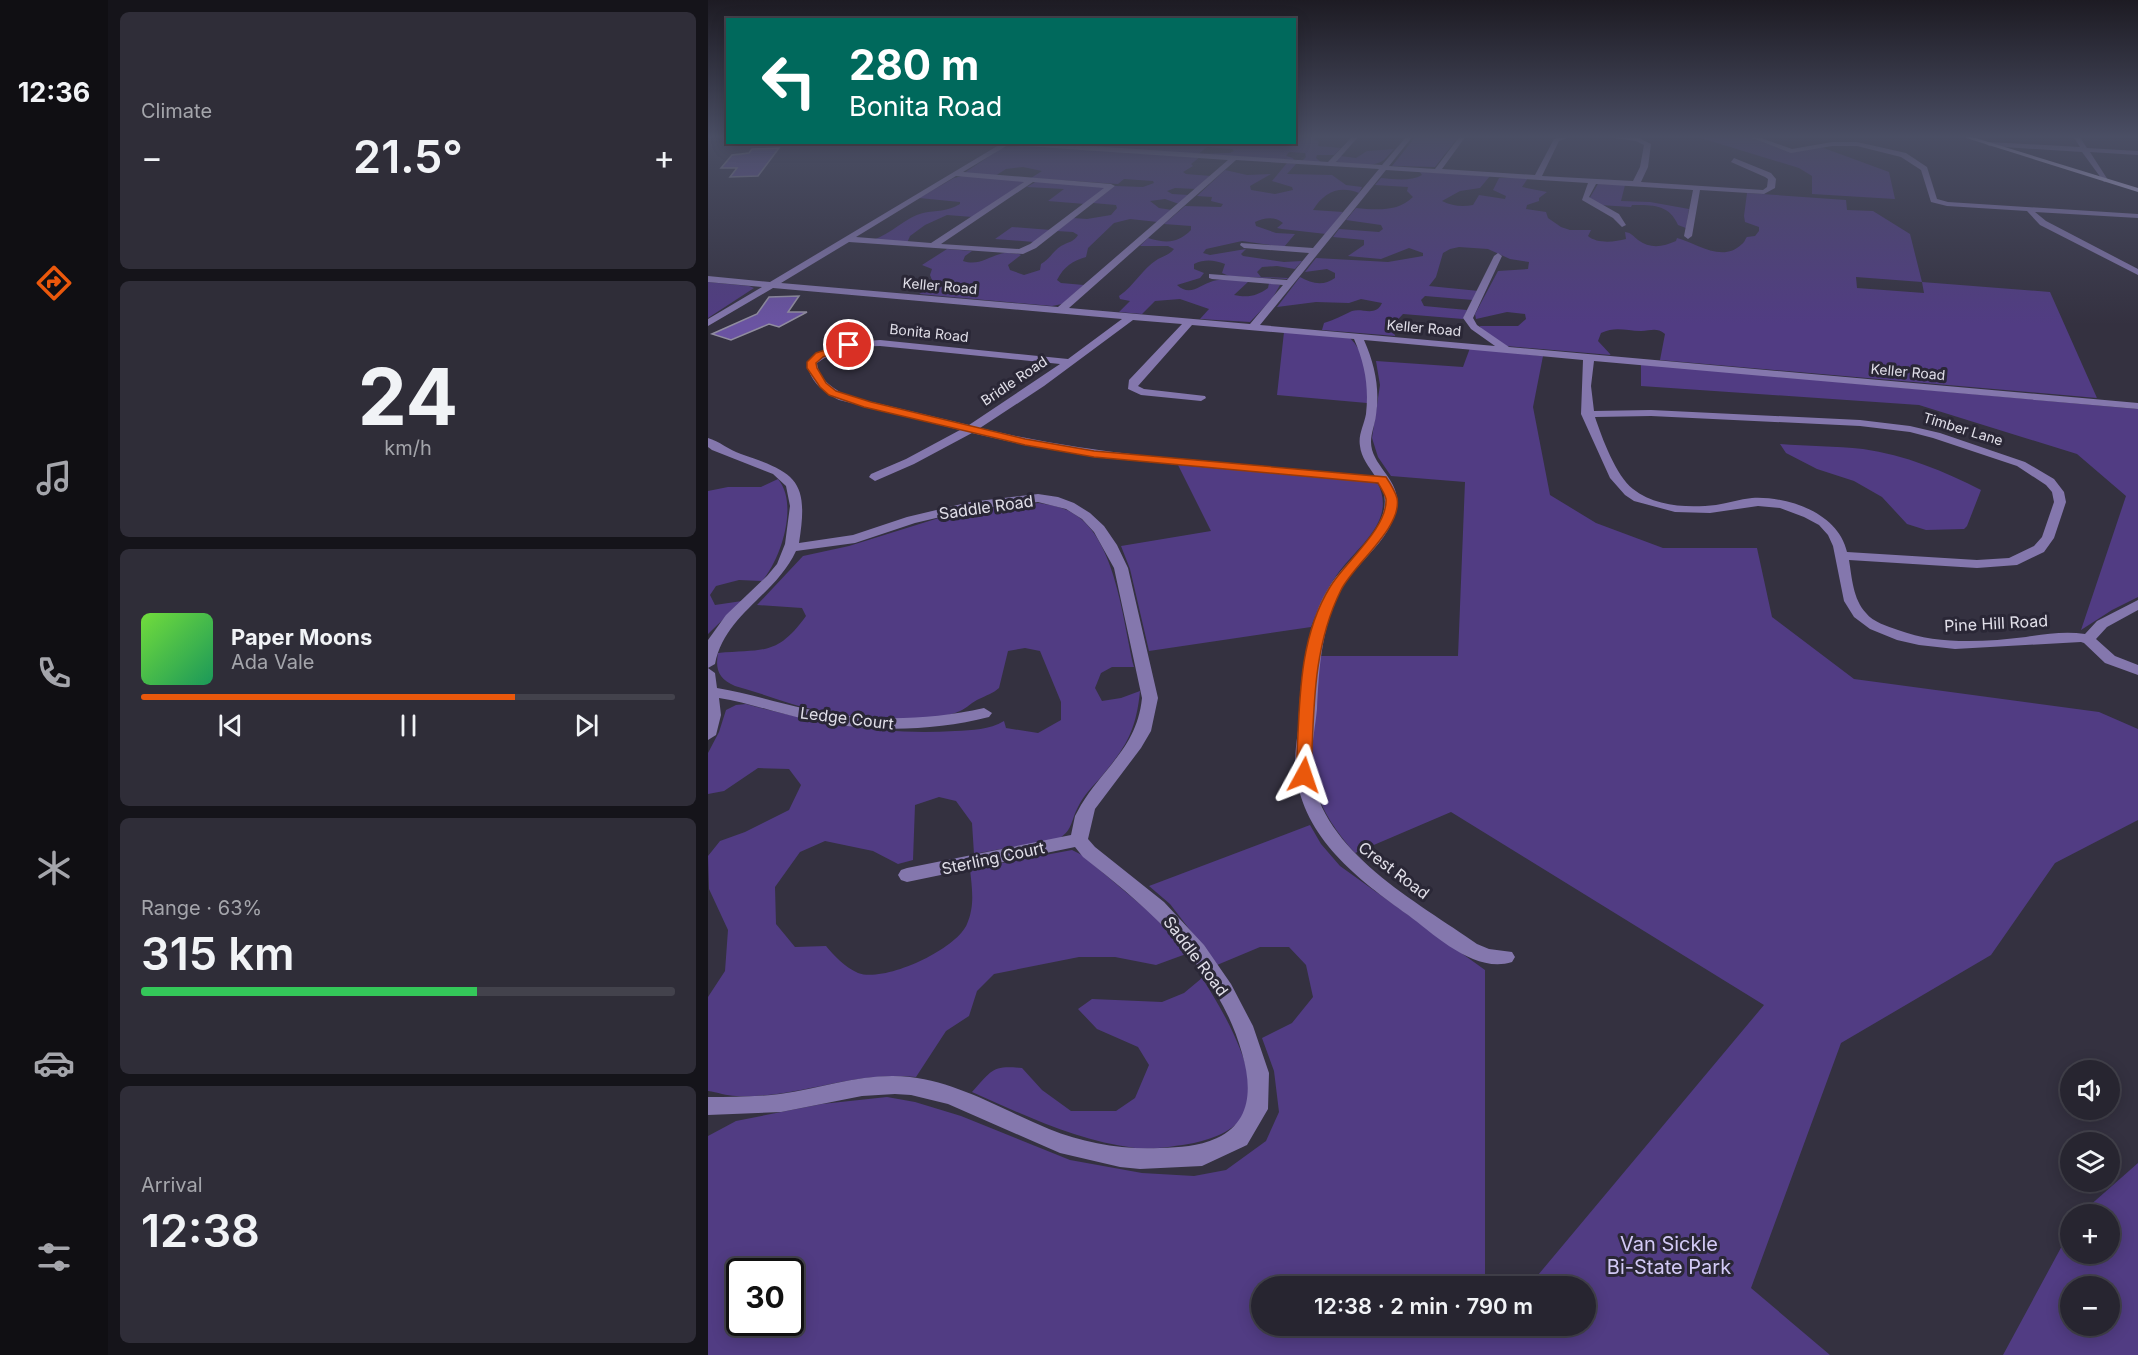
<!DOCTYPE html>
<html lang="en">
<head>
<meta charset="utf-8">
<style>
  :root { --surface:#272530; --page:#2f2d38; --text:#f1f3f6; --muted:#a4a5ab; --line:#43424c; --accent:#ea580c }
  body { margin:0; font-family:Inter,sans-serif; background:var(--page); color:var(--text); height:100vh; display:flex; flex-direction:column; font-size:22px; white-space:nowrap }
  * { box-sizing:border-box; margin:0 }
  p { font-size:20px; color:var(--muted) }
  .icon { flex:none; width:33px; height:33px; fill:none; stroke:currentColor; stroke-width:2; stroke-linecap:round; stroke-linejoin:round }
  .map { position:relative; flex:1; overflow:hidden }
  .drawer { display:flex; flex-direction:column; gap:12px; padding:12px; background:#15141a; width:600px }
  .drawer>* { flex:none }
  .guide { position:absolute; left:18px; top:18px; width:570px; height:126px; border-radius:0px; box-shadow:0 3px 15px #0003,0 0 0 2px var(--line); background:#00695c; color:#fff; overflow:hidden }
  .fabs { position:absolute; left:1352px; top:1060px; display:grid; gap:12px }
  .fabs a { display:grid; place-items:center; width:60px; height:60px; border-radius:50%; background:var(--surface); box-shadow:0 3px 15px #0003,0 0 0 2px var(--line); font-size:30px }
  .speed { position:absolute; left:18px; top:1258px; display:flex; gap:12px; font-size:30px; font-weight:700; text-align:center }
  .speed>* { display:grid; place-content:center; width:78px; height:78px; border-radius:50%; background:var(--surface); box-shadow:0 3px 15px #0003,0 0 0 2px var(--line); line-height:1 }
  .speed .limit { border:3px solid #111; border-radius:9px; background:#fff; color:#111 }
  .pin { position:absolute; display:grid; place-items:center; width:51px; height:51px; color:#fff; margin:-26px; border:3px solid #fff; border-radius:50%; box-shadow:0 2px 6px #0007 }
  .me { position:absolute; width:66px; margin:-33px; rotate:5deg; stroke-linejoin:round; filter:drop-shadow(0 0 4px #0008) }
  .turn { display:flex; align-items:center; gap:21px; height:126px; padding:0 24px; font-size:27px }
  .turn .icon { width:78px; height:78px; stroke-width:2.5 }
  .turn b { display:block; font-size:42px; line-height:51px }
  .big { font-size:45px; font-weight:600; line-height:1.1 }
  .drawer .tile { flex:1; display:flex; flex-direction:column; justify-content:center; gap:9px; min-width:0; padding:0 21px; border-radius:9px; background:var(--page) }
  .drawer .dial { align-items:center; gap:0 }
  .dial b { font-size:78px; line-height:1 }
  .song { display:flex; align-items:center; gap:18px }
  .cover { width:72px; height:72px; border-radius:9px; background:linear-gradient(135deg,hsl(100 70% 55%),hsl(150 70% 35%)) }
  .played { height:6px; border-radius:3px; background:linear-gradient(90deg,var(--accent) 70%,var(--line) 70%) }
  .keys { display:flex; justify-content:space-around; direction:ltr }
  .heat { display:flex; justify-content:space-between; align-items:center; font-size:33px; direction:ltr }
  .charge { height:9px; border-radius:4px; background:linear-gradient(90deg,#34c759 63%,var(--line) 0) }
  .trip { position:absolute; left:543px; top:1276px; width:345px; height:60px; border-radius:30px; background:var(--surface); box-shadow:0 3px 15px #0003,0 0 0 2px var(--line); font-weight:600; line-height:60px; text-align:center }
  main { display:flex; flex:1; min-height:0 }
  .menu { display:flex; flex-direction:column; width:108px; justify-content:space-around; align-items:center; background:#100f13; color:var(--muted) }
  .menu .icon { width:42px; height:42px }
  .menu .active { color:var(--accent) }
  .menu b { font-size:27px; color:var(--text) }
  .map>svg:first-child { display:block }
  .green { fill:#513c83; fill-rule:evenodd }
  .building { fill:#6a53a2; stroke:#918da0; stroke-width:1.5 }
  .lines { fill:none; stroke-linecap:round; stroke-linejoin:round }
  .minor { fill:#8477ad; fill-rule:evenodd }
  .major { fill:#d0c6f3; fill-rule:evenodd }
  .route { fill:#ea580c; stroke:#983908; stroke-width:1.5 }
  .labels { text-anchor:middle; stroke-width:6; stroke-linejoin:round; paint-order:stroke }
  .far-street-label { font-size:14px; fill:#e1dfe9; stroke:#2a2736 }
  .street-label { font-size:16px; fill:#e1dfe9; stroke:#2a2736 }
  .near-park-label { font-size:20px; fill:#d3caf6; stroke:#2a2736 }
</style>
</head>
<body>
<main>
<nav class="menu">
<b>12:36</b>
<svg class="icon active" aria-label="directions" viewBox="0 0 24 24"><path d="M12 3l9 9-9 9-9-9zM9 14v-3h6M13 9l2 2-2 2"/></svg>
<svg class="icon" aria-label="music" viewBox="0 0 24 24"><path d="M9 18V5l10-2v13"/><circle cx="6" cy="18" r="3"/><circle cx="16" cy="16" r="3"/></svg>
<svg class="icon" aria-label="phone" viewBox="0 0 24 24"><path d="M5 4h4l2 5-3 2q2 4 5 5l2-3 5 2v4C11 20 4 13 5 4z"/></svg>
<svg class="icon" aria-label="climate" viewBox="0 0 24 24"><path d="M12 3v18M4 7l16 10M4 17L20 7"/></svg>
<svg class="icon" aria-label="car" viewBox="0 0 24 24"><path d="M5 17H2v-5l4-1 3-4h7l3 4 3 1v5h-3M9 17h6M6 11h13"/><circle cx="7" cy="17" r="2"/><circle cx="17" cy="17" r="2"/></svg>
<svg class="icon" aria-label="filters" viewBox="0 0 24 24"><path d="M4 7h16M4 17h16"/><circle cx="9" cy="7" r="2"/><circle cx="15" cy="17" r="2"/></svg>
</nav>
<section class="drawer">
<div class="tile"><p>Climate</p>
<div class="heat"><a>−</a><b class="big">21.5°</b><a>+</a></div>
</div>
<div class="tile dial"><b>24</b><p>km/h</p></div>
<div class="tile">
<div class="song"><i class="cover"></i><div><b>Paper Moons</b><p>Ada Vale</p></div></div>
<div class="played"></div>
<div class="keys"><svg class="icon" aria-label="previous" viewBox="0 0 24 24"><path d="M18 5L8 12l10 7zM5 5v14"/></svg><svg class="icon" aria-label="pause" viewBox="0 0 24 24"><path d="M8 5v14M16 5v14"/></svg><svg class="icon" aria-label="next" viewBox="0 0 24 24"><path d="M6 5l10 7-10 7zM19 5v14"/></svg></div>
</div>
<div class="tile"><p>Range · 63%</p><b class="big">315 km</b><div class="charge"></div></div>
<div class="tile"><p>Arrival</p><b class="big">12:38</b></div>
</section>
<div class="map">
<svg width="1430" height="1355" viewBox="0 0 1430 1355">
  <rect width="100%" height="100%" fill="#343140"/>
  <path class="green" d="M587,136h21l-2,3 5,3 -1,4 23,2 -7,7h-17l-1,3 6,5 -20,-2 4,-4 -1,-4 -16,-1 -3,4 7,2 1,3 -92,-7 28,-1 4,-2 -2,-2 -25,-2 -10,8 -179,-12 276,-1z
    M708,136h43l-24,31 -43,-1z
    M986,136h52l41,15 34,-4 68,25 6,27 -83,-5v-18l-13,-8z
    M312,146l180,11 -9,7 2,2 -10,6 3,2 25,2 -15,13 -21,-1 -8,3 5,3 17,1 -10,9 -14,-5 -15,2 9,7 13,2 -14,12 -28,-3 -16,4 -26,25 -2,9c-13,4 -22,9 -29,23l4,3 23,2 -22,19 -10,2 -133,-12 15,-9 -4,-10 2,-6 -10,-4 25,-16 25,2 -7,5 -2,5c15,5 23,-3 37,-7 5,-2 14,0 19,0l2,1 -13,10 2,5 14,5 16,-5 1,-6c9,-5 12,-13 20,-18 7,-4 13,-4 17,-11l-5,-3 -16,-1 16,-13 14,1 24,-4 6,-7 -1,-3 -23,-2 22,-17 28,1 11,-4 -1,-2 -29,-2 -6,5 -87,-6 11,-7 -19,-4 -17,2 -11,7 -31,-3 38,-25z
    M686,149c-3,3 -7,8 -10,11 -11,8 -38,6 -48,1l4,-5 16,2 11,-7z
    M579,163l9,1 -9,10 45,1 14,10 16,2 -3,6c-20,-8 -35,-1 -46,17l30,2 -17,22 -44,-5 -5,-1 6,-5c-9,-7 -19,-5 -28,-1l1,4 20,7 19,1 -11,13 -42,-6 -36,8 -3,4 7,2 36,-6 -5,5 2,2 41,6 18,-1 -7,8 -18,-3 -15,1 -5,5 4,5 27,1 -1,1 -58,-3 -7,-3 3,-9c-11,-4 -20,-5 -31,0v5l10,4 -4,5 -23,7c13,12 23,0 36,-4 11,-3 25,-1 36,0l-15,14c14,3 23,1 34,-7l1,-5 11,2 -8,14 -22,23 -50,-3 9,-10 -29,-10 -25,2 -13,13 -23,-2 11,-11 -10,-2 -1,-3c15,-10 23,-27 39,-37 6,-3 11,-4 16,-10l-6,-3h-28l8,-8c18,5 29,6 43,-8v-4l-27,-2 21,-18 36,1 2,-3 -12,-3 1,-4 -15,-1 28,-26 22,5 24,-1 -21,12 1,4 24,4 18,-4 -1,-3 -20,-6z
    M712,172l70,4 -10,12 -20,3 -18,10c10,5 20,6 31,4l6,-10 26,4 1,-3 -13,-6 6,-12h29l-6,9 25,5 -8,6v3l-12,4 -1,4 20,3 2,6 13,9 9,3h21l-3,6c9,8 27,6 38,3l-1,-7c7,1 8,4 13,8 12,9 25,7 38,1l1,-3c18,4 45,26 65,6 3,-2 3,-5 5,-7l8,-1 4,-5v-4l-14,-5 -1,-6 3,-23 99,7 1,10 26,1 37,23 12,48 -66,-5 1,11 67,5 -2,-11 128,10 47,106 -437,-38 5,-26c-9,-7 -14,-3 -24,-3 -15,0 -25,-5 -40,2l-3,8 13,14 -105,-9 -25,-16 -1,-4h38l8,-7 -1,-5 -18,-2 -31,7 -1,-5 23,-43 30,-2 1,-7 -19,-3 -22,-10 -29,-2 -9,2 -7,4 -7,24 -7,9 50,5 -6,9 -48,-4 -4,4 3,6 43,4 -4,9 -60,-5 -14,15 7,7 -74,-6 2,-7c10,-3 19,-8 28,-12 11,-3 24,6 30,-8l-21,-4 -12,4 -33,-1 -39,5 23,-30c12,7 24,9 35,1v-5l-8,-4 -22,3 11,-14 72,4 35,-6v-3l-14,-5 -28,11 -33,-3 16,-11v-5l-31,-3 6,-8 40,3 4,-3 -2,-4 -35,-5 10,-12c20,2 42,4 57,-11l-6,-6 1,-4 -33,-2 6,-7c13,1 29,4 41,-3z
    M254,176l65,4 -54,37 -26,-2 -22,10 -15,11 -3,7 -34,-3c18,-6 33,-23 50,-27 14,-3 24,-1 37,-9v-2l-41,-4 35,-20z
    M329,181l70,6 -22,17 -37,-3 16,-12 -37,-2z
    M890,184l27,1 -4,16 29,1 39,7 -3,19 -8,-3c-9,-21 -26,-20 -46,-20l-1,2 -31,-2 -11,-6z
    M304,227l39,3 -17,12 -39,-3z
    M0,282l41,4 5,2 -46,30z
    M576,332l66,6c16,16 20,43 17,65l-90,-8z
    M762,348l73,8 -10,51 17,88 46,28 67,25h94l15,69 82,62 245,33 39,17v91l-83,43 -64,92 -150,88 -90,245 79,67h-1122v-219l28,-15 86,-17 65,-7 28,5 46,14 109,44 72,13 52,3 32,-6 40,-29 13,-29 -5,-41 -12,-33 30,-15 21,-26 -7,-32 -17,-18h-29l-43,18 -47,-61 -21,-18 161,-61 11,19 19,22 145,104v317h-223v39h223l1,11 9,-11h91v-39h-58l236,-282 -313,-193 -96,41c-18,-20 -33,-41 -40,-67 -9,-28 2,-98 4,-130h139l7,-174 -74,-6 -13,-19 -6,-19 8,-53 -4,-24 87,6zM32,1272h50v51h-50z
    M933,364l497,45v188l-26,13 -31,20 45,-134 -49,-42 -158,-49 -278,-19z
    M1072,444c27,2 56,2 83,5 42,6 81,22 118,41l-14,36 -3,3 -38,1 -19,-6 -25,-27 -28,-16 -37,-12 -31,-16z
    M470,465l194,17 6,2c19,38 -22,63 -42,92 -11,15 -18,33 -25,51l-162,24 -19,-82 -9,-23 90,-15z
    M70,479c21,25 3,80 -16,102l-23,-1 -23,6 -6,9 5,10 27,-4 -34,33v-143l20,-4h33z
    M331,503c11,2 25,4 35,11 42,25 49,108 60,153h-22l-11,6 -6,15 7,13 19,-3 19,-7c-4,40 -14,56 -39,86 -8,9 -18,19 -23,30 -7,13 -5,22 -18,31l-86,16 -2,-31 -16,-22 -17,-4 -24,8 -2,55 -15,4 -25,-13 -48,-10 -25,11 -25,35 1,37 19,23 31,-1c8,10 19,21 32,27 26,10 98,-23 109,-49 8,-19 5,-35 3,-55l102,-19 10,5 72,61 32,38 -30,11 -41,-8h-36l-85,17 -17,17 -8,25 -23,15 -30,46c-63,-7 -119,22 -180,19 -9,0 -19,-4 -28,-5v-94l17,-26 3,-41 -19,-41 -1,-33 12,-15 25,-9 44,-22 12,-25 -12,-16 -31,-1 -34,23 -16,3v-41l11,-21 7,-22 10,-5 10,-1c69,19 138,32 209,27 18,-1 34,-1 49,-10l2,7 32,5 23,-13v-18l-21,-51 -15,-3 -17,3 -9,37c-7,6 -12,7 -20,11 -7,3 -12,9 -19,12 -40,18 -127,5 -168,-7 -19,-6 -38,-13 -57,-18 -16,-7 -20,-16 -17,-33 46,-4 59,3 88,-37l-4,-8 -45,-3 46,-49 46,-10 109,-34z
    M494,978c18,27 59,97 46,129 -9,23 -33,31 -54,36 -18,3 -41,7 -59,5 -58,-7 -111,-33 -163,-56 20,-22 20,-27 50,-24l20,22 29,21h45l19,-13 14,-33 -11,-18 -41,-18 -19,-20 14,-10 70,3 22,-9z
    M1430,1163v192h-135l67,-124v23h39v-39h-30zM1362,1287h39v39h-39z"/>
  <path class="building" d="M71,148l-21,28 -28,1 7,-9h-16l11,-13 17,-2 3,-4z
    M91,296l-11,16h19l-28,15 -10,-3 -38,16 -19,-6 45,-20 12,-17z"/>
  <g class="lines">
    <path class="minor" d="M645,136h6l-23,26 46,3 25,-29h6l-24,30 46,3 25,-33h6l-24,33 93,6 19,-36 18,-3 -13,5 -17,35 91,5 7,-14 4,-22 -8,-4 -37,-5 38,1 14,7 -3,23 -7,15 122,8 4,-3 1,-8 -3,-2 -34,-15 3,-4 37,15 5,6 -1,9 -11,6 -64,-4 -8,46 -4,3 -4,-3 9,-46 -97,-6 -7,13 30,17 7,11 -4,2 -9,-9 -31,-18 6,-17 -202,-13 -126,155 235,21 -24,-17 -8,-11 31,-62 4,-3 4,3 -29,62 4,7 32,22 629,56v6l-544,-48 -3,25 3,25 57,-1 209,10 50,6 30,7 85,29 29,17 10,13 2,10 -12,36 -10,14 -27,13 -40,3 -128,-8c3,18 4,39 17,53 7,9 21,13 32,17 40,15 86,12 128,7 20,-3 39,-6 59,-3l12,-13 41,-21v10l-31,17 -11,12 19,17 23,9v10l-33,-12 -21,-20 -3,-1 -126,7 -36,-4 -22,-5 -27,-11 -16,-12 -10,-16 -11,-55 -5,-11 -9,-10 -15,-8 -24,-9 -22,-2 -48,7 -35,-1 -41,-11 -9,-6 -15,-17 -29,-64 2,-54 -219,-20c11,25 16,49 12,75 -1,9 -5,18 -5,27 0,23 28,37 26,61 -3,38 -43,59 -58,91 -18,37 -20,75 -22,115 -2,21 -7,42 -5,63 9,80 106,130 165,172l12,5 23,3 3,5 -3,5c-37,12 -77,-27 -104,-47 -49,-35 -105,-77 -112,-142 -3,-23 4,-48 6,-72 2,-39 6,-80 27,-114 18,-30 72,-64 51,-104l-286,-26 -69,-12 -53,-12 -58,31 -39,17 -6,-4 2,-3 35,-15 54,-29 -121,-30c-16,-8 -30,-19 -32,-38l9,-8 16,-7 21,-5 27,-2 188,19 54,-40 -349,-31 -65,38v-7l54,-32 -54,-5v-6l62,6 229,-137 -10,-3h43l296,20zM300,145l220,15 -170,147 -277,-24 68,-41 174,12 13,-6 79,-62 -4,-2 -148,-12zM528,160l143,9 -66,79 -72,-5 -1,2 4,3 65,5 -22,27 -78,-6v4l3,1 71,6 -33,39 -181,-16zM248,176l68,6 -93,61 -75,-6zM325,182l71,6 -74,56 -11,5 -78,-5zM425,320l49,4 -53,56 -1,9 13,6 60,6 5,-3 -1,-2 -61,-7 -6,-3 54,-61 162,14c11,25 15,48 12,75 -2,11 -8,21 -6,32 1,11 9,21 15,30 -132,-12 -266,-17 -395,-48l64,-42zM172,346l180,18 -91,61 -122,-29c-14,-8 -28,-16 -30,-33 19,-14 40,-17 63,-17zM943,416l209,10 50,6 23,6 84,28 29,19 6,7 2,10 -12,35 -8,9 -25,12 -32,2 -130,-8c-9,-39 -58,-56 -95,-54 -12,1 -24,5 -36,7 -27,3 -61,2 -83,-16 -17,-13 -31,-51 -38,-72z
      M1039,136h8l37,13 40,-7h25l49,11 21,14 10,32 11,3 190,12v4l-103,-6 11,9 92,48v6l-98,-50 -13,-14 -80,-5 -16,-4 -10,-32 -20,-13 -44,-11h-25l-41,7z
      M1365,136h6l8,12 51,3v4l-48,-3 18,28 -4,2 -22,-30 -93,-6 -3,-2 3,-2 91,5z
      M0,438c11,3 21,12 33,16 56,19 68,27 58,89l54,-8 54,-18 63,-15 68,-8 20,3 16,6 16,10 14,13 13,19 11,23 30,130 -7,33 -10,17 -46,61 -7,30 7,8 69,55 40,43 27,39 22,42 16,47 -1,36 -21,36 -45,21 -62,3 -20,-2 -60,-14 -112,-49 -37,-9 -16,-1 -33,2 -81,16 -73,3v-18c24,0 48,0 72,-3 44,-6 85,-22 130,-17 50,6 93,33 139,52 35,14 73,21 111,19 21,-1 37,-1 57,-10 35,-16 35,-51 25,-85 -24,-85 -92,-144 -159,-196l-8,-10 -168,35 -6,-2 -3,-5 3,-5 6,-2 164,-33 4,-19 6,-11c24,-39 56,-58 61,-107l-28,-130 -20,-36 -12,-13 -16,-10 -28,-7 -68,8 -55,13 -60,20 -59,8c-21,45 -71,63 -81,113l-7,4 7,5 2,15c31,5 60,15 90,21 59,13 118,12 177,-1l8,5 -3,4c-59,15 -121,15 -181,3 -30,-7 -59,-17 -89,-22l2,17 -5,20 -8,5v-100l18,-25 41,-39 10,-12 8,-20 5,-38 -4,-20 -13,-12 -61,-24 -4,-3z"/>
    <path class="major" d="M1252,136h9l169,52v4z"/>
  </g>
  <linearGradient id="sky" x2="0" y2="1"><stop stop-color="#1d1b23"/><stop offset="0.42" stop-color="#4a4e64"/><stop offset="1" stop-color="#4a4e64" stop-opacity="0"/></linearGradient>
  <rect width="1430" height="325" fill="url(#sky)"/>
  <path class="route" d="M138,343l8,2 -31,12 -7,6 1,5 9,15 10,8 35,11 154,37 69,12 292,26c4,6 9,14 11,21 6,29 -44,67 -56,92 -29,58 -27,122 -30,185l-2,3 -5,2 -8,-5c4,-62 0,-133 34,-188 14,-24 58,-59 56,-88 -1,-5 -5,-11 -8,-16l-284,-26 -69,-12 -161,-38 -35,-12 -9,-8 -13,-19v-6l9,-9z"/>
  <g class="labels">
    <g class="far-street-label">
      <text transform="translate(232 286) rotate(5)" y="5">Keller Road</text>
      <text transform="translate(716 328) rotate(5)" y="5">Keller Road</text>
      <text transform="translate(221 333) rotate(6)" y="5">Bonita Road</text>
      <text transform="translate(1200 372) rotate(5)" y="5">Keller Road</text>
      <text transform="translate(306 381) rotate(-34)" y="5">Bridle Road</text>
      <text transform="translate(1255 429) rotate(17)" y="5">Timber Lane</text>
    </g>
    <g class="street-label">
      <text transform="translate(278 507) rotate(-8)" y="6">Saddle Road</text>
      <text transform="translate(1288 623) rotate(-3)" y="6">Pine Hill Road</text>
      <text transform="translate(139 718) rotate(7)" y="6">Ledge Court</text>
      <text transform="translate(285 858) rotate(-12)" y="6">Sterling Court</text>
      <text transform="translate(686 870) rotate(37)" y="6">Crest Road</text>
      <text transform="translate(488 956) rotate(53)" y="6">Saddle Road</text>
    </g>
    <g class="near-park-label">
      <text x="961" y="1251">Van Sickle<tspan x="961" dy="23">Bi-State Park</tspan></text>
    </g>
  </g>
</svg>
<div class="fabs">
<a><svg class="icon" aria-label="sound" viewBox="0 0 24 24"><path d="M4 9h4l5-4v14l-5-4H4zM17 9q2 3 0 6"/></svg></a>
<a><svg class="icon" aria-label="layers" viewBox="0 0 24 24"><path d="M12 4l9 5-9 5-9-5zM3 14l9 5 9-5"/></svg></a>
<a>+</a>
<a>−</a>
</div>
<div class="speed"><div class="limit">30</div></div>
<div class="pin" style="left:141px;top:345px;background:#d93025"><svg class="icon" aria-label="arrive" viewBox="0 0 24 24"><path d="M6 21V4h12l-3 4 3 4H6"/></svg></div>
<svg class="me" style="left:596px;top:775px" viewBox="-20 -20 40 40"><path d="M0-17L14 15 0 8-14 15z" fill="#ea580c" stroke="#fff" stroke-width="4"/></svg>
<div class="trip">12:38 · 2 min · 790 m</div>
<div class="guide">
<div class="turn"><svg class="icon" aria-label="left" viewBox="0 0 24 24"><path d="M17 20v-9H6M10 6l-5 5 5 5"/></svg><div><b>280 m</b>Bonita Road</div></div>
</div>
</div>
</main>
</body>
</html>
